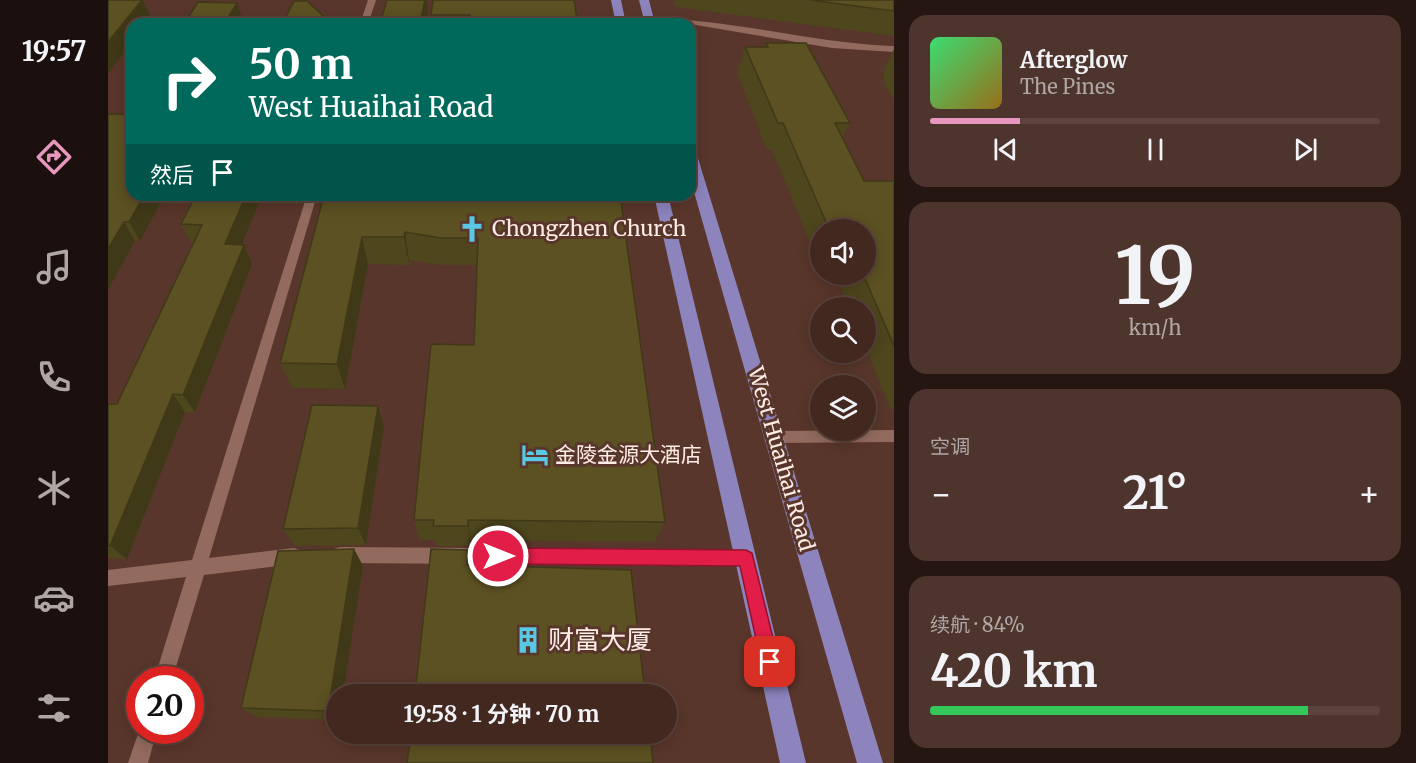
<!DOCTYPE html>
<html lang="zh">
<head>
<meta charset="utf-8">
<style>
  :root { --surface:#432820; --page:#4d342d; --text:#f1f3f6; --muted:#afa6a5; --line:#5b443e; --accent:#e797bd }
  body { margin:0; font-family:Merriweather,"Noto Sans SC",serif; background:var(--page); color:var(--text); height:100vh; display:flex; flex-direction:column; font-size:22px; white-space:nowrap }
  * { box-sizing:border-box; margin:0 }
  p { font-size:20px; color:var(--muted) }
  .icon { flex:none; width:33px; height:33px; fill:none; stroke:currentColor; stroke-width:2; stroke-linecap:round; stroke-linejoin:round }
  .map { position:relative; flex:1; overflow:hidden }
  .panel { display:flex; flex-direction:column; gap:15px; padding:15px; background:#251612; width:522px }
  .panel>* { flex:none }
  .top-card { position:absolute; left:18px; top:18px; width:570px; height:183px; border-radius:18px; box-shadow:0 3px 15px #0003,0 0 0 2px var(--line); background:#00695c; color:#fff; overflow:hidden }
  .fabs { position:absolute; left:702px; top:219px; display:grid; gap:12px }
  .fabs a { display:grid; place-items:center; width:66px; height:66px; border-radius:50%; background:var(--surface); box-shadow:0 3px 15px #0003,0 0 0 2px var(--line); font-size:30px }
  .speed { position:absolute; left:18px; top:666px; display:flex; gap:12px; font-size:30px; font-weight:700; text-align:center }
  .speed>* { display:grid; place-content:center; width:78px; height:78px; border-radius:50%; background:var(--surface); box-shadow:0 3px 15px #0003,0 0 0 2px var(--line); line-height:1 }
  .speed .limit { border:9px solid #d22; background:#fff; color:#111 }
  .pin { position:absolute; display:grid; place-items:center; width:51px; height:51px; color:#fff; margin:-26px; border-radius:12px; box-shadow:0 3px 9px #0006 }
  .me { position:absolute; width:66px; margin:-33px; rotate:90deg; stroke-linejoin:round; filter:drop-shadow(0 0 4px #0008) }
  .turn { display:flex; align-items:center; gap:21px; height:126px; padding:0 24px; font-size:27px }
  .turn .icon { width:78px; height:78px; stroke-width:2.5 }
  .turn b { display:block; font-size:42px; line-height:51px }
  .then { display:flex; align-items:center; height:57px; padding:0 24px; background:#0003; gap:12px; font-size:22px }
  .big { font-size:45px; font-weight:700; line-height:1.1 }
  .panel .widget { flex:1; display:flex; flex-direction:column; justify-content:center; gap:9px; min-width:0; padding:0 21px; border-radius:18px; background:var(--page) }
  .panel .dial { align-items:center; gap:0 }
  .dial b { font-size:78px; line-height:1 }
  .song { display:flex; align-items:center; gap:18px }
  .cover { width:72px; height:72px; border-radius:9px; background:linear-gradient(135deg,hsl(140 70% 55%),hsl(40 70% 35%)) }
  .played { height:6px; border-radius:3px; background:linear-gradient(90deg,var(--accent) 20%,var(--line) 20%) }
  .keys { display:flex; justify-content:space-around; direction:ltr }
  .heat { display:flex; justify-content:space-between; align-items:center; font-size:33px; direction:ltr }
  .charge { height:9px; border-radius:4px; background:linear-gradient(90deg,#34c759 84%,var(--line) 0) }
  .trip { position:absolute; left:218px; top:684px; width:351px; height:60px; border-radius:30px; background:var(--surface); box-shadow:0 3px 15px #0003,0 0 0 2px var(--line); font-weight:700; line-height:60px; text-align:center }
  main { display:flex; flex:1; min-height:0 }
  .tabs { display:flex; flex-direction:column; width:108px; justify-content:space-around; align-items:center; background:#1b100d; color:var(--muted) }
  .tabs .icon { width:42px; height:42px }
  .tabs .active { color:var(--accent) }
  .tabs b { font-size:27px; color:var(--text) }
  .map>svg:first-child { display:block }
  .lines { fill:none; stroke-linecap:round; stroke-linejoin:round }
  .lane { fill:#926b5e; fill-rule:evenodd }
  .street { fill:#926b5e; fill-rule:evenodd }
  .primary { fill:#8d83bd; fill-rule:evenodd }
  .wall { fill:#4e461d }
  .shaded-wall { fill:#403918 }
  .building { fill:#5b5122; stroke:#403918; stroke-width:1.5 }
  .route { fill:#e11d48; stroke:#92132f; stroke-width:1.5 }
  .labels { text-anchor:middle; stroke-width:6; stroke-linejoin:round; paint-order:stroke }
  .poi-label { font-size:21px; fill:#feece6; stroke:#59362b; text-anchor:start }
  .street-label { font-size:21px; fill:#feece6; stroke:#59362b }
  .near-poi-label { font-size:26px; fill:#feece6; stroke:#59362b; text-anchor:start }
</style>
</head>
<body>
<main>
<nav class="tabs">
<b>19:57</b>
<svg class="icon active" aria-label="directions" viewBox="0 0 24 24"><path d="M12 3l9 9-9 9-9-9zM9 14v-3h6M13 9l2 2-2 2"/></svg>
<svg class="icon" aria-label="music" viewBox="0 0 24 24"><path d="M9 18V5l10-2v13"/><circle cx="6" cy="18" r="3"/><circle cx="16" cy="16" r="3"/></svg>
<svg class="icon" aria-label="phone" viewBox="0 0 24 24"><path d="M5 4h4l2 5-3 2q2 4 5 5l2-3 5 2v4C11 20 4 13 5 4z"/></svg>
<svg class="icon" aria-label="climate" viewBox="0 0 24 24"><path d="M12 3v18M4 7l16 10M4 17L20 7"/></svg>
<svg class="icon" aria-label="car" viewBox="0 0 24 24"><path d="M5 17H2v-5l4-1 3-4h7l3 4 3 1v5h-3M9 17h6M6 11h13"/><circle cx="7" cy="17" r="2"/><circle cx="17" cy="17" r="2"/></svg>
<svg class="icon" aria-label="filters" viewBox="0 0 24 24"><path d="M4 7h16M4 17h16"/><circle cx="9" cy="7" r="2"/><circle cx="15" cy="17" r="2"/></svg>
</nav>
<div class="map">
<svg width="786" height="763" viewBox="0 0 786 763">
  <rect width="100%" height="100%" fill="#59362b"/>
  <g class="lines">
    <path class="lane" d="M260,0h8l-8,24h-8z
      M199,195h10l-108,363 85,-10 6,2 2,6 -2,6 -6,2 -90,11 -32,105h-18l32,-103 -78,9v-16l84,-10z
      M786,430v12l-119,1 -5,-2 -2,-4 2,-4 5,-2z
      M232,547l406,3 6,2 2,6 -2,6 -6,2 -406,-3 -6,-2 -2,-6 2,-6z
      M32,728v2h17l-9,33h-20z"/>
    <path class="street" d="M541,18c83,1 162,25 245,28v6l-62,-4 -142,-24 -45,-1 -1,-2z"/>
    <path class="primary" d="M503,0h10l5,24h-10z
      M531,0h10l6,24h-10z
      M582,151l7,4 186,608h-26l-167,-585z
      M546,195h14l138,568h-26z"/>
  </g>
  <path class="wall" d="M325,0l145,24h-146l-1,-9z
    M566,0h220v36l-218,-29z
    M658,43l84,80 -8,15 22,43h30v228h-4l-24,-61v-40h-17l-13,-34h30v-44h-46v26l-5,-1 -43,-105h-5l-30,-77 8,-26h20z
    M786,49v50l-10,-15v-15z
    M0,114l32,127h-5l-27,49z
    M88,195h66l-21,50h3l8,19 -57,148h-10l-58,147 -19,-1v-154h9l76,-160 -2,-1 -10,-19z
    M216,195h296l45,327 -10,20 -185,-2v6h-33l-1,-6h-17l-5,-20 60,-175 3,-80h-33l-35,-5v5l-41,-1 -23,125 -53,-1 -12,-25z
    M270,406l6,21 -18,118 -71,1 -12,-17z
    M246,549l9,17 -20,128h-7v26l-79,-3 -16,-9z"/>
  <path class="shaded-wall" d="M34,0h1l8,17 -5,7h-14v18l-24,32v-32z
    M317,0h2l1,19 -1,5h-7z
    M129,3l6,18 -2,3h-17z
    M215,16l2,8h-5z
    M36,195h21l-25,46 -11,-19z
    M138,195h16l-28,69 -9,-20z
    M16,222l11,19 -27,49v-41z
    M297,232l4,28v5l-5,-28z
    M254,237l6,27 -23,125 -8,-25z
    M136,245l8,19 -57,148 -12,-17z
    M65,394l12,18 -58,147 -17,-13z
    M270,406l6,21 -18,118 -8,-17z
    M360,520l2,20v6l-2,-20z
    M246,549l9,17 -20,128h-7v23l-8,-6z"/>
  <path class="building" d="M1,0h33l-34,42v-41z
    M279,0h38l-5,24h-40z
    M325,0h141l4,24h-108v-9h-39z
    M702,0h84v11z
    M186,1h13l16,15 -3,8h-38z
    M90,2l39,1 -13,21h-40z
    M658,43h40l44,80h-15l29,58h30v165l-31,-72h3v-44l-37,-1 -46,-106h-5l-33,-76h23z
    M24,103v92h12l-15,27h-5l-16,27v-135h16z
    M88,195h50l-21,49 19,1 -61,150 -10,-1 -63,152 -2,-1v-141h9l85,-179 -21,-1z
    M216,195h296l45,327 -197,-2v6h-35l1,-6h-20l17,-176 43,1 4,-107h-37l-36,-6 -1,5h-42l-25,127 -57,-1z
    M204,405l66,1 -20,122 -75,1z
    M246,549l-26,162 -87,-3 37,-157z
    M323,549l37,1 -1,15 164,5 14,124h-230z
    M303,734h239l3,29h-246z"/>
  <path class="route" d="M390,548l248,2 6,3 27,109 -3,7 -6,2 -6,-2 -3,-7 -21,-96 -242,-2 -6,-2 -2,-6 2,-6z"/>
  <defs>
    <symbol id="church-bare" viewBox="-9 -9 18 18"><path d="M-1.2-6h2.4v3.5h3.3v2.4h-3.3V6h-2.4V-.1h-3.3v-2.4h3.3Z" fill="#5ac8e5" stroke="#59362b" stroke-width="2.5" paint-order="stroke"/></symbol>
    <symbol id="hotel-bare" viewBox="-9 -9 18 18"><path d="M-6-4.5h1.5V1H6V5H4.5V3h-9V5H-6ZM-4 0a1.8 1.8 0 1 1 3.6 0ZM.5 0V-2.5h3Q6-2.5 6 0Z" fill="#5ac8e5" stroke="#59362b" stroke-width="2.5" paint-order="stroke"/></symbol>
    <symbol id="building-bare" viewBox="-9 -9 18 18"><path d="M-4-6H4V6H1V3H-1V6H-4ZM-2.5-4.3h1.7v1.8h-1.7ZM.8-4.3h1.7v1.8H.8ZM-2.5-1h1.7V.8h-1.7ZM.8-1h1.7V.8H.8Z" fill="#5ac8e5" stroke="#59362b" stroke-width="2.5" paint-order="stroke"/></symbol>
  </defs>
  <g fill-rule="evenodd">
    <use href="#church-bare" x="345" y="210" width="38" height="38"/>
    <use href="#hotel-bare" x="408" y="436" width="38" height="38"/>
    <use href="#building-bare" x="401" y="621" width="38" height="38"/>
  </g>
  <g class="labels">
    <g class="poi-label">
      <text x="384" y="236">Chongzhen Church</text>
      <text x="447" y="462">金陵金源大酒店</text>
    </g>
    <g class="street-label">
      <text transform="translate(673 459) rotate(74)" y="7">West Huaihai Road</text>
    </g>
    <g class="near-poi-label">
      <text x="440" y="649">财富大厦</text>
    </g>
  </g>
</svg>
<div class="fabs">
<a><svg class="icon" aria-label="sound" viewBox="0 0 24 24"><path d="M4 9h4l5-4v14l-5-4H4zM17 9q2 3 0 6"/></svg></a>
<a><svg class="icon" aria-label="search" viewBox="0 0 24 24"><circle cx="10" cy="10" r="6"/><path d="M15 15l6 6"/></svg></a>
<a><svg class="icon" aria-label="layers" viewBox="0 0 24 24"><path d="M12 4l9 5-9 5-9-5zM3 14l9 5 9-5"/></svg></a>
</div>
<div class="speed"><div class="limit">20</div></div>
<div class="pin" style="left:662px;top:662px;background:#d93025"><svg class="icon" aria-label="arrive" viewBox="0 0 24 24"><path d="M6 21V4h12l-3 4 3 4H6"/></svg></div>
<svg class="me" style="left:390px;top:556px" viewBox="-20 -20 40 40"><circle r="17" fill="#e11d48" stroke="#fff" stroke-width="3"/><path d="M0-11L8 9 0 5-8 9z" fill="#fff"/></svg>
<div class="trip">19:58 · 1 分钟 · 70 m</div>
<div class="top-card">
<div class="turn"><svg class="icon" aria-label="right" viewBox="0 0 24 24"><path d="M7 20v-9h11M14 6l5 5-5 5"/></svg><div><b>50 m</b>West Huaihai Road</div></div>
<div class="then">然后<svg class="icon" aria-label="arrive" viewBox="0 0 24 24"><path d="M6 21V4h12l-3 4 3 4H6"/></svg></div>
</div>
</div>
<section class="panel">
<div class="widget">
<div class="song"><i class="cover"></i><div><b>Afterglow</b><p>The Pines</p></div></div>
<div class="played"></div>
<div class="keys"><svg class="icon" aria-label="previous" viewBox="0 0 24 24"><path d="M18 5L8 12l10 7zM5 5v14"/></svg><svg class="icon" aria-label="pause" viewBox="0 0 24 24"><path d="M8 5v14M16 5v14"/></svg><svg class="icon" aria-label="next" viewBox="0 0 24 24"><path d="M6 5l10 7-10 7zM19 5v14"/></svg></div>
</div>
<div class="widget dial"><b>19</b><p>km/h</p></div>
<div class="widget"><p>空调</p>
<div class="heat"><a>−</a><b class="big">21°</b><a>+</a></div>
</div>
<div class="widget"><p>续航 · 84%</p><b class="big">420 km</b><div class="charge"></div></div>
</section>
</main>
</body>
</html>
